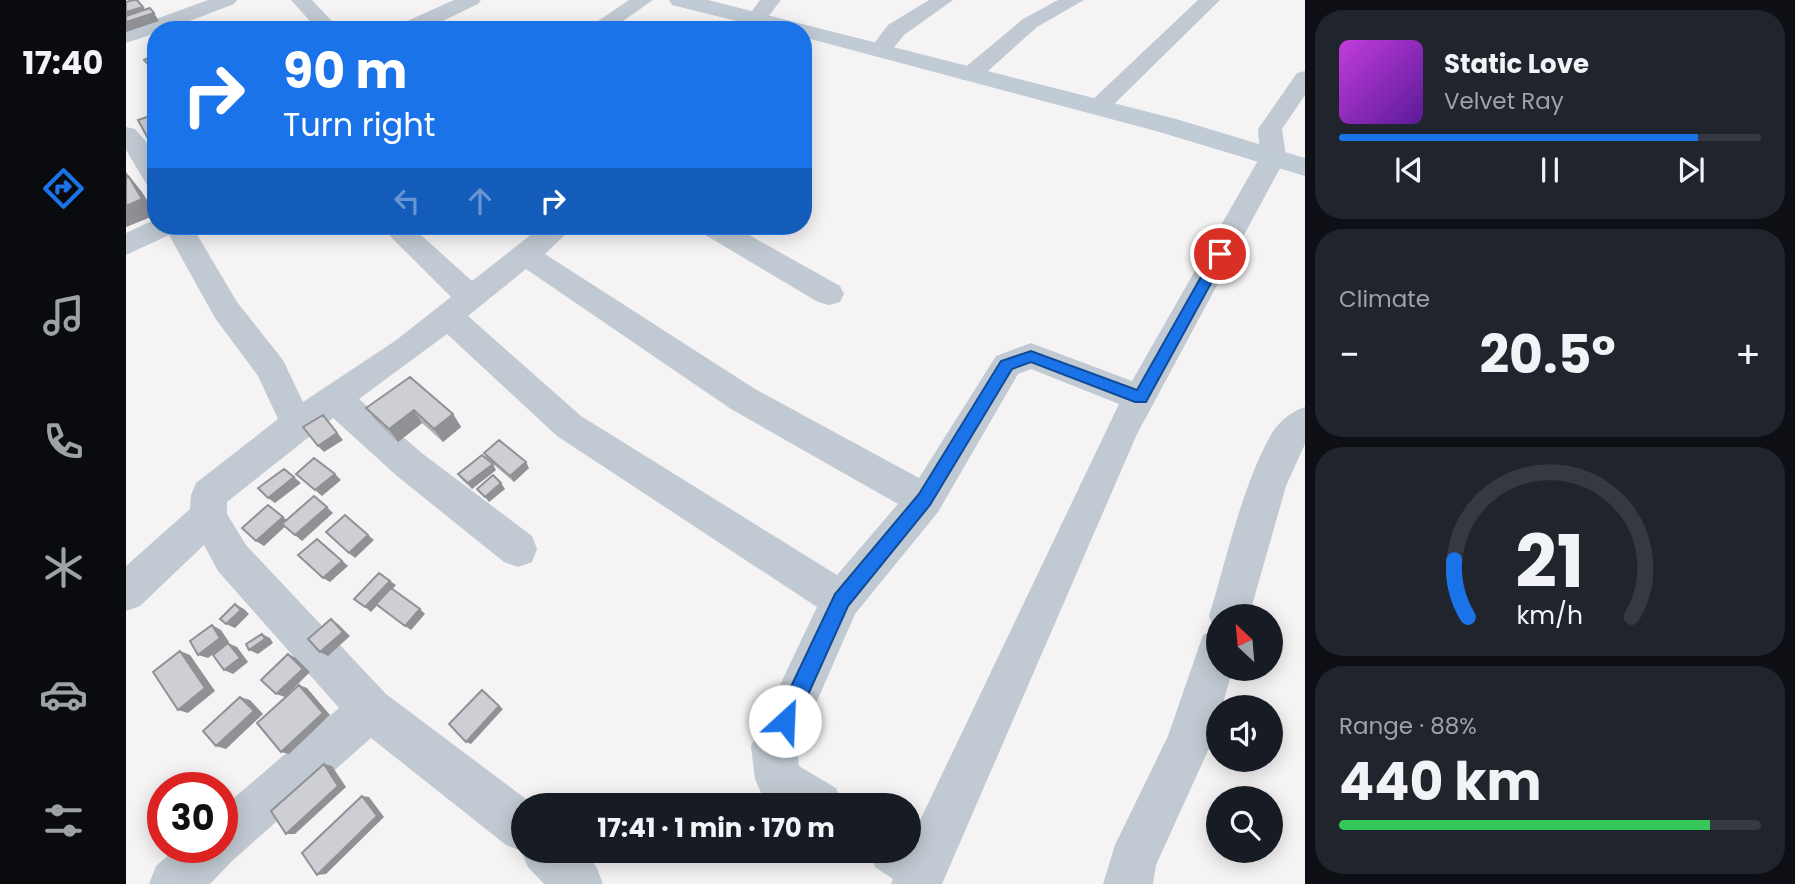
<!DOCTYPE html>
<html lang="en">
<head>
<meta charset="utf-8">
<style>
  :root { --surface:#171b24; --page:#20242c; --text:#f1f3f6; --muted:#9ea1a6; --line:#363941; --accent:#1a73e8 }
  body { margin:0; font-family:Poppins,sans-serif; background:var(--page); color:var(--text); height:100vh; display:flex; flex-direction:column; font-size:26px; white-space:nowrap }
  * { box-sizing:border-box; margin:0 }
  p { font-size:23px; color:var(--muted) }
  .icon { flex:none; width:38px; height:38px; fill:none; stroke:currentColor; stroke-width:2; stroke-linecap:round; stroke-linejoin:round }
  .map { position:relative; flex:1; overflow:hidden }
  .details { display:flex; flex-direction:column; gap:10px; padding:10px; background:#0d0f14; width:490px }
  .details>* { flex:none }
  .hud { position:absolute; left:21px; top:21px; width:665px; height:214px; border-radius:28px; box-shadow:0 4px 18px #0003; background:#1a73e8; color:#fff; overflow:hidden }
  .needle { width:46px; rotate:334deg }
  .fabs { position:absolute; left:1080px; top:604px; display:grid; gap:14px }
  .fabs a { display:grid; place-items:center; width:77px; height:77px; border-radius:50%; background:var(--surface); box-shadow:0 4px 18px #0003; font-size:35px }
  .speed { position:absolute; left:21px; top:772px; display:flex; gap:14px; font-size:35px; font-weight:700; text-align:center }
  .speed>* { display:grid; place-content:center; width:91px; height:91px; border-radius:50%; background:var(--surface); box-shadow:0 4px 18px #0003; line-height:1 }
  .speed .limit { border:10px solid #d22; background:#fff; color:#111 }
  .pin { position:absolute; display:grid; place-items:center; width:60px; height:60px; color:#fff; margin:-30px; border:4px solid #fff; border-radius:50%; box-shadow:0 2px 7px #0007 }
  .me { position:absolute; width:77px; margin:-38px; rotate:25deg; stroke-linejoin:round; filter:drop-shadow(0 0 5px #0008) }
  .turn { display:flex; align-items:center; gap:24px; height:147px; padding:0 21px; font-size:32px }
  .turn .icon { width:91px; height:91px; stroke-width:2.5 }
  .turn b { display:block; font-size:49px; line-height:60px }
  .lanes { display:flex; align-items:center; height:66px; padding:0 21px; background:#0003; justify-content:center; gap:35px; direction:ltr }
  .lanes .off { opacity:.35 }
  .big { font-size:52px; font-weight:700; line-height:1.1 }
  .details .tile { flex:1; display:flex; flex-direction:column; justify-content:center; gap:10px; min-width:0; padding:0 24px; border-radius:28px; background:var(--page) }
  .details .dial { align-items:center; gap:0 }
  .dial svg { height:182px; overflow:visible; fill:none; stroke:var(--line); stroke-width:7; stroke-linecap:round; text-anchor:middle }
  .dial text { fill:var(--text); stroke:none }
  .song { display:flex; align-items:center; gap:21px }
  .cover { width:84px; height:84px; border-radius:10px; background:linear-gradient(135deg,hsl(290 70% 55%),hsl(270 70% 35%)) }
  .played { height:7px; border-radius:4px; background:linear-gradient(90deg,var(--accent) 85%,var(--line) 85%) }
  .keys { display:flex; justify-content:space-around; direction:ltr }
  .heat { display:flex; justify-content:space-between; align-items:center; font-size:38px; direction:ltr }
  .charge { height:10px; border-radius:5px; background:linear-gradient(90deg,#34c759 88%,var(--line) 0) }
  .trip { position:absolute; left:385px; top:793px; width:410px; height:70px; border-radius:35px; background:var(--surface); box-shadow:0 4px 18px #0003; font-weight:700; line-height:70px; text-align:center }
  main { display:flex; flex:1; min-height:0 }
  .menu { display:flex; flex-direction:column; width:126px; justify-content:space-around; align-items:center; background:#090b0e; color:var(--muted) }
  .menu .icon { width:49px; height:49px }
  .menu .active { color:var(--accent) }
  .menu b { font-size:32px; color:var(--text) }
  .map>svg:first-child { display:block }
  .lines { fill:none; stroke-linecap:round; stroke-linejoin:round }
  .street { fill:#c1cad2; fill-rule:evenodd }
  .secondary { fill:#c1cbd6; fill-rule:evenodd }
  .wall { fill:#b0b2b7 }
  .shaded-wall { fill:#909195 }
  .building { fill:#cdcfd5; stroke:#909195; stroke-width:2 }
  .route { fill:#1a73e8; stroke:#114b97; stroke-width:2 }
</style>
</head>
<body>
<main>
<nav class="menu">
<b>17:40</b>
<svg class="icon active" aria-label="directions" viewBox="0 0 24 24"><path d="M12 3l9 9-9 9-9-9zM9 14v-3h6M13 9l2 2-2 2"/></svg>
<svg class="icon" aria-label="music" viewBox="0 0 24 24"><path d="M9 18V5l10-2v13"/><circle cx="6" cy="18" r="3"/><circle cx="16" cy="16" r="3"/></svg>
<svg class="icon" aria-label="phone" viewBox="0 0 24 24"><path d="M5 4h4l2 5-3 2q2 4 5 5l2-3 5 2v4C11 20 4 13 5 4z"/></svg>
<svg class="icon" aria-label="climate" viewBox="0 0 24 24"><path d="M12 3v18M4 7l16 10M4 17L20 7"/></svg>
<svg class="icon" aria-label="car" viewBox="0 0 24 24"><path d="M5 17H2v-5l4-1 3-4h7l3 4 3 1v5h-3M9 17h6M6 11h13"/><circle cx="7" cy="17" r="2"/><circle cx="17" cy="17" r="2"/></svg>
<svg class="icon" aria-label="filters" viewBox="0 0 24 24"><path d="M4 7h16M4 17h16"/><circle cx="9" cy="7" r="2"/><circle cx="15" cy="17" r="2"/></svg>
</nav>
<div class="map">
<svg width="1179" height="884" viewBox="0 0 1179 884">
  <rect width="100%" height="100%" fill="#f5f3f3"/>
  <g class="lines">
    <path class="street" d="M82,0h29l-3,4 -68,26h-10v3l-30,10v-13z
      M165,0h21l28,30h-22z
      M328,0h27l-3,4 -54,26h-28l2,-5z
      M503,0h24l-43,30h-25z
      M634,0h21l-17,22h-14l-3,-4z
      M803,0h24l-49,35 -16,20h-16l-3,-5 19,-25z
      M932,0h26l-47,27 -59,53h-16l-3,-5 3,-5 61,-51z
      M1072,0h22l-115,113h-16l-4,-5 4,-5z
      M1179,71v24l-23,34 4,28 -149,277 -195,450h-51l2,-5 -18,-12 -7,-17h40v-18l5,3 206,-431 -88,-35 -13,5 -80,138 -83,102 -58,133 2,19 37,22 7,17h-66l-15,-10 -7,-16 -4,-33 66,-139 -260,-171 -110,-102 -88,65 64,55 109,82 5,13 -5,13 -14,5 -14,-5 -107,-86 -64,-58 -106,84v12l19,31 140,149 148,111h-11v45h57l16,16 7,18h-59l-16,-17 -7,-16 -15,-6 -135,-107 -138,122 -23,24h-61l7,-18 22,-19h44v-39l117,-100 -121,-137 -14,-26 -64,61 -14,5v-45l64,-57 1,-14 5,-12 82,-64 -20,-43 -43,-58 -46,-83 -43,20v-22l30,-14v7h36l45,76 46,58 20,42 92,-61 56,-44 -71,-71h31l61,55 70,-55h32l-29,28 210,135 164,89 77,-122 35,-13 101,38 128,-224 -2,-28 39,-56zM400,269l205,140 167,95 -61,71 -256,-159 -113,-100z
      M0,127l9,2 21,24v34l-9,-2 -21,-35z
      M572,226h35l107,60 4,8 -4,8 -11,3 -11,-3 -116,-69z
      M1179,407v37l-19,42 -37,130h-31v52h15l-11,39h-4l-7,37 -55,121 -3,19h-50l12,-39 53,-109 35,-101 12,-5 -6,-14c18,-58 33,-131 63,-183 8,-12 20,-22 33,-26z"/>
    <path class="secondary" d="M543,0h39l468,119 129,39v18l-149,-45 -353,-94v-7h-30l-101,-25z"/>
  </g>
  <path class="wall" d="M240,408l87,6 8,13 -18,15 -21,-19 -24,19 -22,-21z
    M358,453l45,15 -15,14 -27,-23z
    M370,470l-24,19 -10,-9 -4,-6z"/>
  <path class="shaded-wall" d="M17,7l5,7 -22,8v-10z
    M28,13l5,8 -33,11v-10z
    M30,140v9l-6,-7z
    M0,172l16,20 14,23 -30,12z
    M288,410l8,13 -24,19 -9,-13z
    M327,414l8,13 -18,15 -9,-13z
    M197,415l20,25 -19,12 -6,-6z
    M400,462l3,6 -15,14 -4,-6z
    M367,464l3,6 -24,19 -4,-6z
    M209,474l6,6 -19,16 -7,-6z
    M168,477l7,6 -26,20 -7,-5z
    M375,483l4,6 -16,13 -4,-5z
    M201,507l6,6 -31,28 -7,-6z
    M157,517l7,5 -26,24 -8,-5z
    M242,535l6,5 -19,18 -6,-5z
    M198,544l24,22 -18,16 -7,-4z
    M264,581l6,4 -25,27 -6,-5z
    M109,604l9,5 5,5 -14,14 -9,-4z
    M294,609l5,5 -14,16 -6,-4z
    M205,619l7,5 12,12 -22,20 -8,-4z
    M86,625l9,5 8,12 -21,16 -10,-3z
    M136,634l8,4 3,5 -15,11 -9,-4z
    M102,643l9,4 11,15 -15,12 -9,-4z
    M54,651l10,4 25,36 -27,22 -10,-3z
    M162,654l8,4 14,14 -25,25 -9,-3z
    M173,685l8,3 23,27 -41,39 -8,-2z
    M356,690l21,19 -32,35 -5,-2z
    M114,697l10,3 13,14 -37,35 -10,-3z
    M198,764l8,2 14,21 -51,47h-9z
    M236,796l7,1 15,20 -58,57 -9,1z"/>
  <path class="building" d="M7,0h4l6,7 -17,5v-10z
    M24,8l4,5 -28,9v-6z
    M30,55v13l-4,1 -8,-9z
    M30,114v26l-6,2 -12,-22z
    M3,177l13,22 -16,7v-28z
    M284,377l43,37 -19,15 -20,-19 -25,19 -23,-21z
    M197,415l14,18 -19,13 -15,-19z
    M373,440l27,22 -16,14 -26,-23z
    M356,455l11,9 -25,19 -10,-9z
    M188,458l21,16 -20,16 -19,-16z
    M158,469l10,8 -26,21 -10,-10z
    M367,475l8,8 -16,14 -8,-8z
    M188,496l13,11 -32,28 -13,-11z
    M142,505l15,12 -27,24 -14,-13z
    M219,515l23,20 -19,18 -23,-21z
    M191,539l25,22 -19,17 -25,-23z
    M253,573l11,8 -25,26 -11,-8z
    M265,588l29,21 -15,17 -29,-22z
    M109,604l6,6 -15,14 -6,-5z
    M205,619l12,13 -23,20 -12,-13z
    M86,625l8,13 -22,17 -8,-14z
    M136,634l3,5 -16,11 -3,-6z
    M102,643l12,15 -16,12 -11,-15z
    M54,651l25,37 -27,22 -25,-38z
    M162,654l15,15 -27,25 -15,-14z
    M173,685l24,28 -42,39 -24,-29z
    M356,690l17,16 -33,36 -17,-18z
    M114,697l14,14 -38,35 -13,-15z
    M198,764l14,22 -52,48 -15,-23z
    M236,796l15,20 -60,59 -15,-22z"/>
  <path class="route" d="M1094,249l7,5 -81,148h-11l-104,-40 -19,7 -82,136 -82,101 -55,122 -8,3 -7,-3 -3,-7 3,-7 57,-120 84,-100 82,-133 30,-10 106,39 77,-136z"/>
</svg>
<div class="fabs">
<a><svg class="needle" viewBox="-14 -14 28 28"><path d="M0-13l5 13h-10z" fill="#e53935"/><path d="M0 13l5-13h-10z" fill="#9ea1a6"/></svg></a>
<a><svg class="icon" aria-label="sound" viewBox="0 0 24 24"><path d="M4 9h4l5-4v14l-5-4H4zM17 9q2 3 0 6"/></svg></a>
<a><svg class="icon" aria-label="search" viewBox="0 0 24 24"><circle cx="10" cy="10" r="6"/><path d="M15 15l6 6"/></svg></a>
</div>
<div class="speed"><div class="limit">30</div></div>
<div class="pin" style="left:1094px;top:254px;background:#d93025"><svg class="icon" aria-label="arrive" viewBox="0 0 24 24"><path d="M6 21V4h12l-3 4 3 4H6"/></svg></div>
<svg class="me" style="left:659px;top:721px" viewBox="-20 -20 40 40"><circle r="19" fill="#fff"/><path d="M0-13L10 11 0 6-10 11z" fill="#1a73e8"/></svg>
<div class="trip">17:41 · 1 min · 170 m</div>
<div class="hud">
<div class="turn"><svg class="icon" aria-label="right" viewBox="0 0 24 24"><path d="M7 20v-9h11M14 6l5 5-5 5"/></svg><div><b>90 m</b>Turn right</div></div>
<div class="lanes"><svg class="icon off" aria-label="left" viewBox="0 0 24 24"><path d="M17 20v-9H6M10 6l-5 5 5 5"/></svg><svg class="icon off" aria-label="ahead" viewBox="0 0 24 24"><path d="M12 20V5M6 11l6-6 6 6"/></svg><svg class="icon" aria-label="right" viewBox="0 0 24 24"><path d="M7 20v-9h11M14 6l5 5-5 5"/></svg></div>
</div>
</div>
<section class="details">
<div class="tile">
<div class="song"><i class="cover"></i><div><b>Static Love</b><p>Velvet Ray</p></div></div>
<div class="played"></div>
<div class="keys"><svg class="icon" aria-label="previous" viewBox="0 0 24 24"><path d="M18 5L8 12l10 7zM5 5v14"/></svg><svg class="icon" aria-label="pause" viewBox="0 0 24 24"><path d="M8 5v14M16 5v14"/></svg><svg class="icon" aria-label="next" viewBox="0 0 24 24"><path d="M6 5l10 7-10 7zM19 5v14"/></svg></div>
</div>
<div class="tile"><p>Climate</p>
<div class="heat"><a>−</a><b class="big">20.5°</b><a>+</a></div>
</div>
<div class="tile dial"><svg viewBox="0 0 100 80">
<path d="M14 69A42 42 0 1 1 86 69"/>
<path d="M14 69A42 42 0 0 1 8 44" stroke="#1a73e8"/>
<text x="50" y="56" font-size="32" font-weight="700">21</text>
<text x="50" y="72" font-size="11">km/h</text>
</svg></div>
<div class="tile"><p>Range · 88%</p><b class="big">440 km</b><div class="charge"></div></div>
</section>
</main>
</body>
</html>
